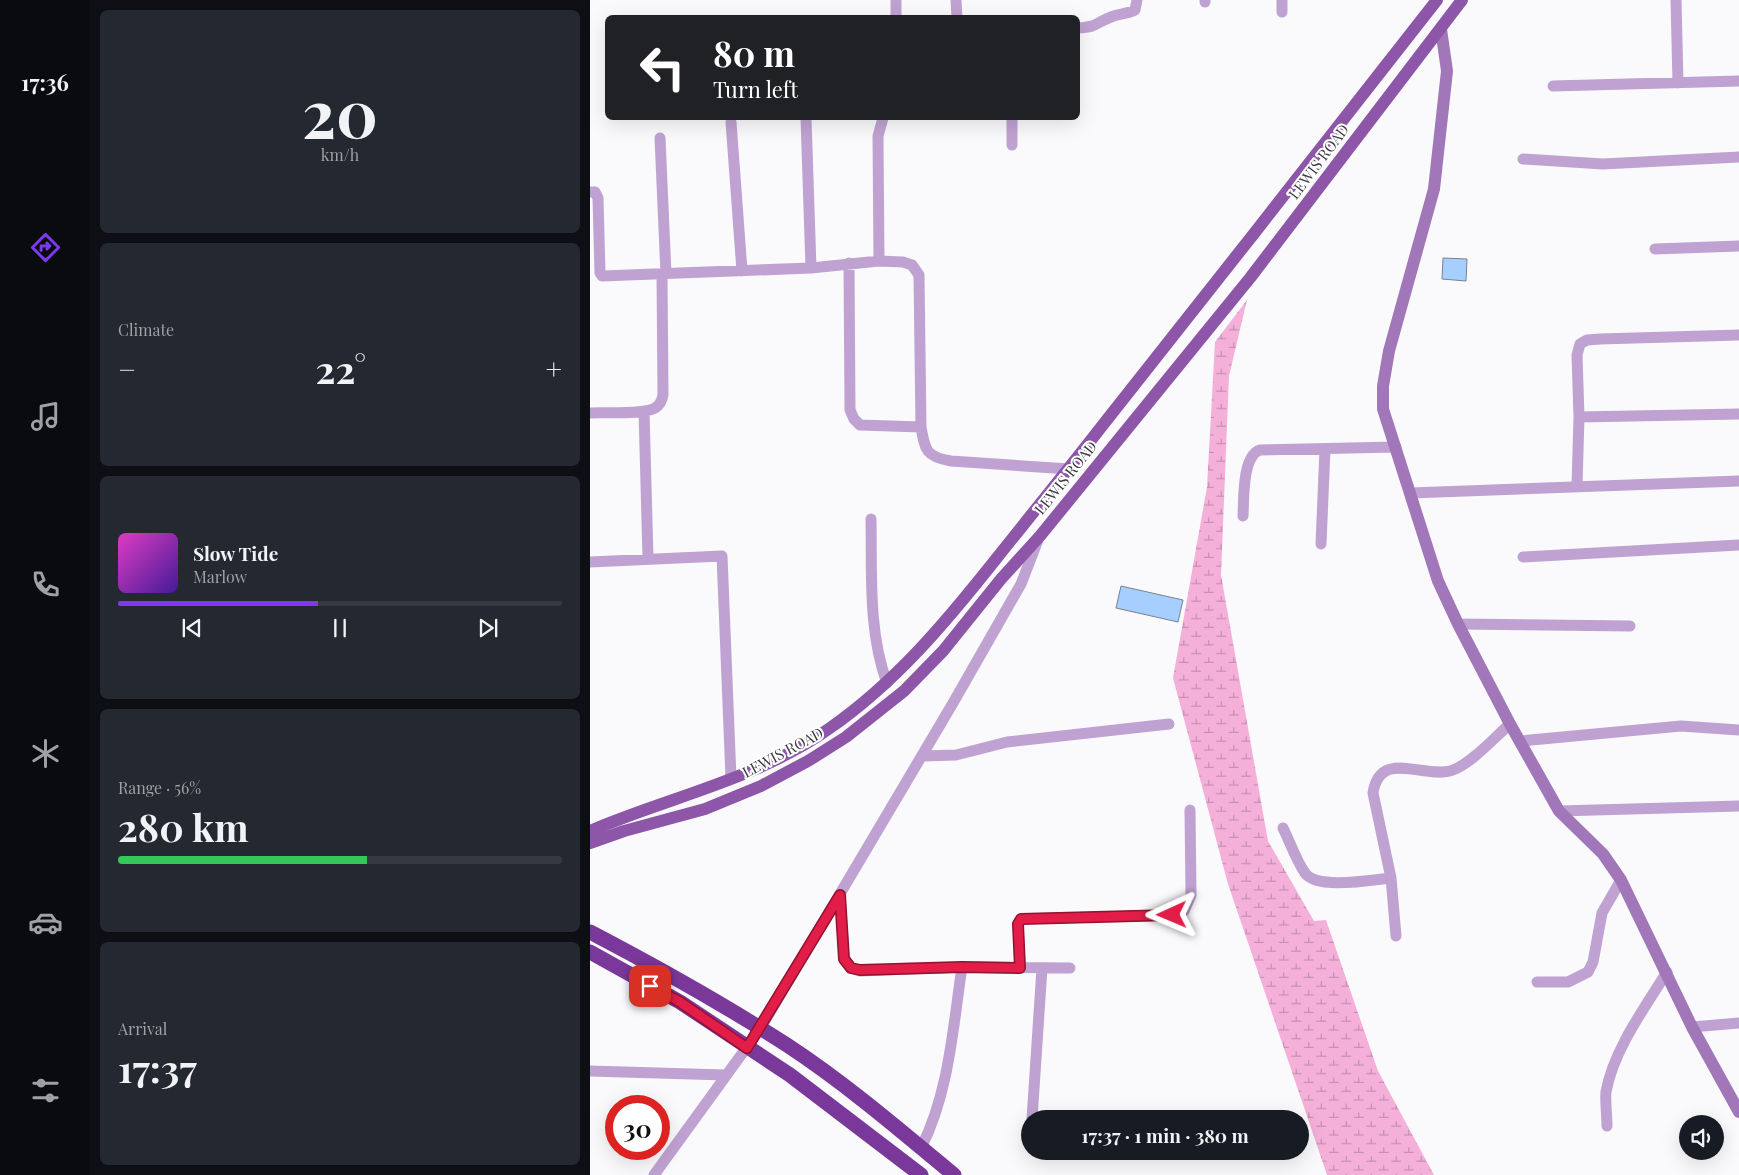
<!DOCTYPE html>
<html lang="en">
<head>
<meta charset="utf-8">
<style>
  :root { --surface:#171b24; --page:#242831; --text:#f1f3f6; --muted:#9ea1a6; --line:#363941; --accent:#7c3aed }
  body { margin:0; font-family:"Playfair Display",serif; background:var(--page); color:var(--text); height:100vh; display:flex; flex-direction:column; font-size:19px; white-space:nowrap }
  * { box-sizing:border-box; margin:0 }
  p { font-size:16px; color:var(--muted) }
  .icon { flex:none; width:28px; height:28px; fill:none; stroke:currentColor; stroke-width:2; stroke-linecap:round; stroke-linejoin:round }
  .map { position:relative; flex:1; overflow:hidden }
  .details { display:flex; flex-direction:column; gap:10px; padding:10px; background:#0d0f14; width:500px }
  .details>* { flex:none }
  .hud { position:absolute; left:15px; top:15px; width:475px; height:105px; border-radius:8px; box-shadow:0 5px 20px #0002; background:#202124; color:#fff; overflow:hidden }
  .tools { position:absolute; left:1089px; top:1115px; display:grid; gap:10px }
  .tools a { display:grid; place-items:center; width:45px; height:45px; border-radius:50%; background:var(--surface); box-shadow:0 5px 20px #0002; font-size:25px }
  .speed { position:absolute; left:15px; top:1095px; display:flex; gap:10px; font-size:25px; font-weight:700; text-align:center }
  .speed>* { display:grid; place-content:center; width:65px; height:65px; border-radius:50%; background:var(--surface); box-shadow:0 5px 20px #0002; line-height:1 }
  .speed .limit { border:8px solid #d22; background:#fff; color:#111 }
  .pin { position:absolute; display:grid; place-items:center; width:42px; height:42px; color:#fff; margin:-21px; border-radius:10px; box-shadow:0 2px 8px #0006 }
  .me { position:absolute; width:55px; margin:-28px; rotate:269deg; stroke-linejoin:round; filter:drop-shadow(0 0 4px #0008) }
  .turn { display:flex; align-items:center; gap:18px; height:105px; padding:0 25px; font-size:22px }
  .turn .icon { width:65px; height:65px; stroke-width:2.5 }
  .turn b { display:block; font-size:35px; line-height:42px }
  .big { font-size:38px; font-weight:700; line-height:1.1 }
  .details .widget { flex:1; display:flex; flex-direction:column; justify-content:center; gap:8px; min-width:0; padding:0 18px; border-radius:8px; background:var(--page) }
  .details .dial { align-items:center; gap:0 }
  .dial b { font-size:65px; line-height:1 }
  .song { display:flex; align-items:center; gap:15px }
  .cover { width:60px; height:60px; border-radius:8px; background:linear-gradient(135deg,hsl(310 70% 55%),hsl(260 70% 35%)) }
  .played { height:5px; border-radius:2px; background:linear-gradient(90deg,var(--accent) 45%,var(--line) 45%) }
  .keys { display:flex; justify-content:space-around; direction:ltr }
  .heat { display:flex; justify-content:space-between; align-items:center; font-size:28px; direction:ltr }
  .charge { height:8px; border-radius:4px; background:linear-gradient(90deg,#34c759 56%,var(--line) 0) }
  .trip { position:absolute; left:431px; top:1110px; width:288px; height:50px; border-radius:25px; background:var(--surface); box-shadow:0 5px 20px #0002; font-weight:700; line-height:50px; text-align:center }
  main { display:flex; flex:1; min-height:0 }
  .tab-bar { display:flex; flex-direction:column; width:90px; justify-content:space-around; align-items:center; background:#090b0e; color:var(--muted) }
  .tab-bar .icon { width:35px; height:35px }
  .tab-bar .active { color:var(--accent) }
  .tab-bar b { font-size:22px; color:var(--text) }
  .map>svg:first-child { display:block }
  .wetland { fill:url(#wetland-marsh) }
  .building { fill:#a6cefe; stroke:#78828f }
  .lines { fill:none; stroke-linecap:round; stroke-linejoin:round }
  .street { stroke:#bfa2d1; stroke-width:11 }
  .secondary { stroke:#a277ba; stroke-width:12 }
  .primary { stroke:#8d56a9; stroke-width:12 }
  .highway { stroke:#7a389a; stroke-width:15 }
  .route-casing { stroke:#92132f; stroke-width:12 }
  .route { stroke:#e11d48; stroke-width:9 }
  .labels { text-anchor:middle; stroke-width:4; stroke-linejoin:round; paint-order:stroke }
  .street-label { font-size:15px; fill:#393a40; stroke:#fff }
</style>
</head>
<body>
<main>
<nav class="tab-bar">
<b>17:36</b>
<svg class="icon active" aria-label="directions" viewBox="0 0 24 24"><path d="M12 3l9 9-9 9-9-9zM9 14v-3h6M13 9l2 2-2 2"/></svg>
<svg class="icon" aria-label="music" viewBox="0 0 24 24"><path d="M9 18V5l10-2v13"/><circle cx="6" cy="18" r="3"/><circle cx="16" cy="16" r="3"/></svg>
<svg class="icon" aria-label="phone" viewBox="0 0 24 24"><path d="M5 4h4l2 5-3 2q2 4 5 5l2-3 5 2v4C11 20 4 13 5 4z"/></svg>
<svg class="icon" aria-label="climate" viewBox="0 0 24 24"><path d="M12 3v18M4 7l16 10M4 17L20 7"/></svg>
<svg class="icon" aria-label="car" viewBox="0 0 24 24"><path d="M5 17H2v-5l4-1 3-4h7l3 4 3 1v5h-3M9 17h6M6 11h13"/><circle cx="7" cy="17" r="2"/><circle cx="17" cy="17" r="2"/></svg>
<svg class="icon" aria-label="filters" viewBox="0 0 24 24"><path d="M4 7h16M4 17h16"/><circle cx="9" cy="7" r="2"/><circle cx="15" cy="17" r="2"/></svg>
</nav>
<section class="details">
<div class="widget dial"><b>20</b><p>km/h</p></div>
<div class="widget"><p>Climate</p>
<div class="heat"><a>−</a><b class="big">22°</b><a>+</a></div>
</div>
<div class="widget">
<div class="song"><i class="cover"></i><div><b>Slow Tide</b><p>Marlow</p></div></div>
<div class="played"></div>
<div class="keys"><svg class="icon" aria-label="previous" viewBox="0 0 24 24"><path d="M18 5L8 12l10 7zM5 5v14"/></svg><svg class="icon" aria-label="pause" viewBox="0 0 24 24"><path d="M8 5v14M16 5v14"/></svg><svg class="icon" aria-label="next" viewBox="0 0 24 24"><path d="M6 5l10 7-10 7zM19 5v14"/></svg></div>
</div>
<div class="widget"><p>Range · 56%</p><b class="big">280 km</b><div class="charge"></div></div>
<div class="widget"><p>Arrival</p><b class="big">17:37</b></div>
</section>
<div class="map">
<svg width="1149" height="1175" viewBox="0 0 1149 1175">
  <defs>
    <pattern id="wetland-marsh" width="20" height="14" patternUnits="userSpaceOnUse" patternTransform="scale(1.25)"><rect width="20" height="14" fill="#f4b0d9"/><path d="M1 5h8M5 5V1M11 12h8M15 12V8" fill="none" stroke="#c790b1"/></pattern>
  </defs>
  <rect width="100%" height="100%" fill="#fafafd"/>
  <path class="wetland" d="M657,300l-18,76 -8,199 47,266 46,80 12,-1 52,151 56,104h-107l-99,-291 -55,-206 34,-191 8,-145z"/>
  <path class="building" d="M853,258l24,1 -1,22 -24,-2z
    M531,586l62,14 -5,22 -62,-14z"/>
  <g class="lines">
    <path class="street" d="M306,0v18
      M366,0l1,18
      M615,0v2
      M1086,0l2,83
      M692,12v-12
      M488,28c20,-1 17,-5 33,-11 8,-3 16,-3 24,-7l2,-10
      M963,86l186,-5
      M216,118l5,150
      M422,118v27
      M141,122l11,149
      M70,138l6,136
      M933,159l80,5 136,-7
      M0,192h5l3,6 2,75 2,3 209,-8 68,-7 24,1 9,3 7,10 2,152c4,23 5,30 30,34l118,8
      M1065,249l84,-3
      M289,261l-1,-125 5,-18
      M259,263l1,147 4,9 6,6 61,2
      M54,411l4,147
      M0,413c15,-1 53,2 65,-5 5,-3 7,-7 8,-13l-1,-121
      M989,417l160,-3
      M987,486l2,-69 -2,-62 3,-11 7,-4 13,-1 139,-4
      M821,493l328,-12
      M653,516c1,-17 -1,-60 17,-66l136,-3
      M281,519c1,54 -3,113 16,164
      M731,544l4,-95
      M933,557l216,-12
      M0,562l132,-6 9,222
      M868,624l172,2
      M930,741l161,-15 58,4
      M333,756l33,-1 51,-13 162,-18
      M969,811l180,-5
      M693,828c7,14 13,32 22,45 12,17 66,7 86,5
      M250,895l4,64 7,9 9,3 102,-4 108,1
      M806,936l-5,-58 -18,-85c7,-44 49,-15 77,-22 19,-5 45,-34 60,-47
      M430,968l-2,-44 3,-5 151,-4 12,-4 7,-16 -1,-85
      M947,982h31l20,-10 5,-10 9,-49 19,-33
      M1102,1027l47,-4
      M0,1071l135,4
      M442,1119l10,-151
      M1017,1126c0,-11 -2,-24 -1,-34 7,-41 39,-85 61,-120
      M331,1148c28,-55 32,-121 41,-181
      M64,1175l106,-146 193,-326 68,-119 17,-44"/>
    <path class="secondary" d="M851,29l6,42 -13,118 -45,162 -6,35v23l55,172 20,43 52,100 49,87 44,43 18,26 71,147 47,85"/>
    <path class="primary" d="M0,831c79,-34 169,-52 240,-103 66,-46 116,-106 166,-169 35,-44 71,-88 106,-133 112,-142 224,-283 335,-426
      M0,843l34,-12 81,-22 56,-23 47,-25 38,-24 58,-46 39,-40 58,-72 39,-43 210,-258 212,-278"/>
    <path class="highway" d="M0,932c67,35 133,72 197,113 58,38 113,85 167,130
      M0,952l90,50 110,73 131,100"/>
  </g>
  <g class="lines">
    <defs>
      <path id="route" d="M60,986l30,16 67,46 93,-153 4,64 7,9 9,2 102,-3 58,1 -2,-44 3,-5 151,-4"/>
    </defs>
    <use href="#route" class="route-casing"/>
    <use href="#route" class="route"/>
  </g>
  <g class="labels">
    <g class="street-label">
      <text transform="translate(729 162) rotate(-53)" y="5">LEWIS ROAD</text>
      <text transform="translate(476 478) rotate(-51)" y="5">LEWIS ROAD</text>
      <text transform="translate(193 753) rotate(-28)" y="5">LEWIS ROAD</text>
    </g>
  </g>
</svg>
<div class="tools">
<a><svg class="icon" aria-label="sound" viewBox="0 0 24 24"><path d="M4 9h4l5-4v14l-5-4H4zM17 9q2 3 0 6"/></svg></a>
</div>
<div class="speed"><div class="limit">30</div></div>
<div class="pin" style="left:60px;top:986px;background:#d93025"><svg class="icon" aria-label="arrive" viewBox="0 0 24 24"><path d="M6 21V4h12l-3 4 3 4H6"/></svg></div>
<svg class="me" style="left:582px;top:915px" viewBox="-20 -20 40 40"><path d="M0-17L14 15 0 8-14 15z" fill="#e11d48" stroke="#fff" stroke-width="4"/></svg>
<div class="trip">17:37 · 1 min · 380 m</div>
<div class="hud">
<div class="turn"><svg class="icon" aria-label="left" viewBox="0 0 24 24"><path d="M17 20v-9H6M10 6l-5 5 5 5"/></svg><div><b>80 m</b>Turn left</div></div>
</div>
</div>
</main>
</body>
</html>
